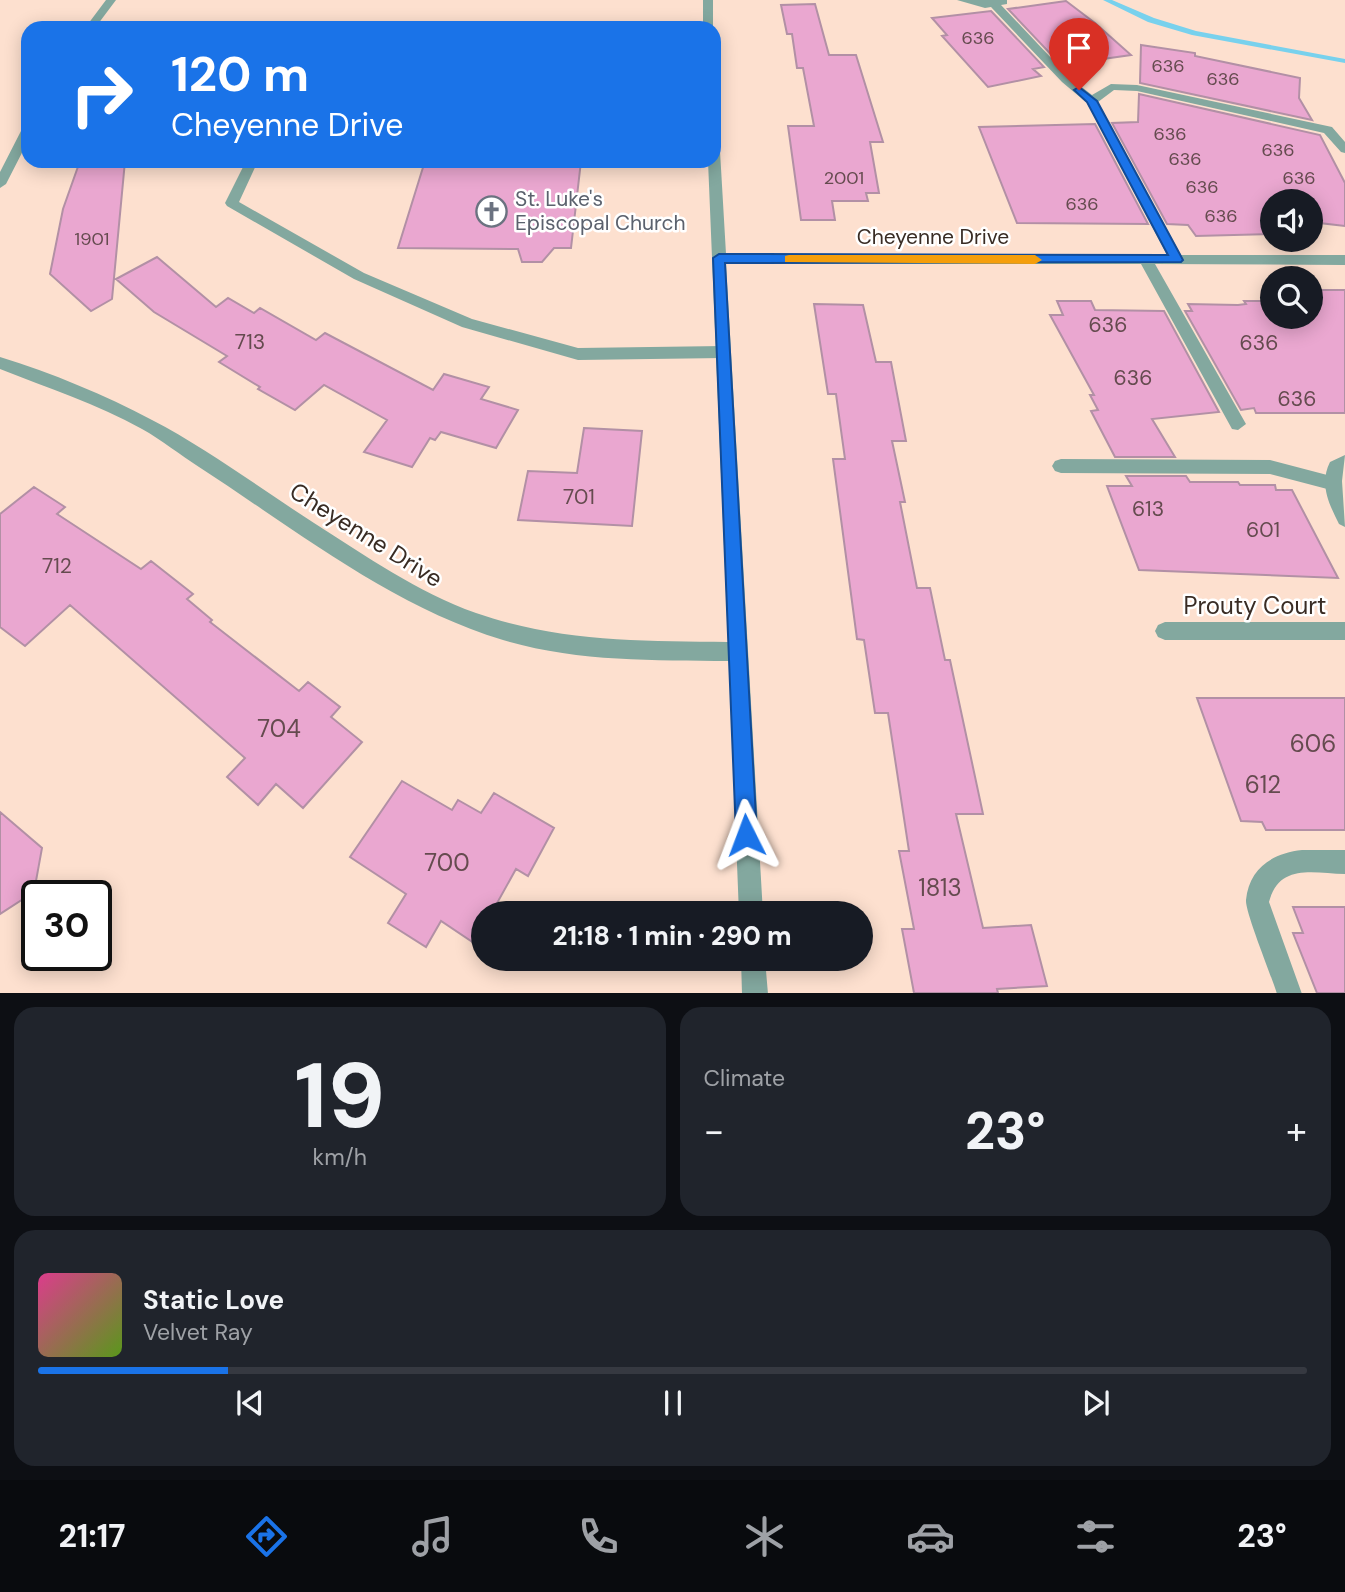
<!DOCTYPE html>
<html lang="en">
<head>
<meta charset="utf-8">
<style>
  :root { --surface:#171b24; --page:#20242c; --text:#f1f3f6; --muted:#9ea1a6; --line:#363941; --accent:#1a73e8 }
  body { margin:0; font-family:"DM Sans",sans-serif; background:var(--page); color:var(--text); height:100vh; display:flex; flex-direction:column; font-size:26px; white-space:nowrap }
  * { box-sizing:border-box; margin:0 }
  p { font-size:23px; color:var(--muted) }
  .icon { flex:none; width:38px; height:38px; fill:none; stroke:currentColor; stroke-width:2; stroke-linecap:round; stroke-linejoin:round }
  .map { position:relative; height:993px; overflow:hidden }
  .drawer { display:flex; flex-direction:column; gap:14px; padding:14px; background:#0d0f14; flex:1 }
  .drawer>* { flex:none }
  .guide { position:absolute; left:21px; top:21px; width:700px; height:147px; border-radius:21px; box-shadow:0 4px 18px #0003; background:#1a73e8; color:#fff; overflow:hidden }
  .controls { position:absolute; left:1260px; top:189px; display:grid; gap:14px }
  .controls a { display:grid; place-items:center; width:63px; height:63px; border-radius:50%; background:var(--surface); box-shadow:0 4px 18px #0003; font-size:35px }
  .speed { position:absolute; left:21px; top:880px; display:flex; gap:14px; font-size:35px; font-weight:700; text-align:center }
  .speed>* { display:grid; place-content:center; width:91px; height:91px; border-radius:50%; background:var(--surface); box-shadow:0 4px 18px #0003; line-height:1 }
  .speed .limit { border:4px solid #111; border-radius:10px; background:#fff; color:#111 }
  .pin { position:absolute; display:grid; place-items:center; width:60px; height:60px; color:#fff; margin:-72px -30px; border-radius:50% 50% 50% 0; rotate:-45deg; box-shadow:0 0 7px #0007 }
  .pin .icon { rotate:45deg }
  .me { position:absolute; width:77px; margin:-38px; rotate:357deg; stroke-linejoin:round; filter:drop-shadow(0 0 5px #0008) }
  .turn { display:flex; align-items:center; gap:24px; height:147px; padding:0 35px; font-size:32px }
  .turn .icon { width:91px; height:91px; stroke-width:2.5 }
  .turn b { display:block; font-size:49px; line-height:60px }
  .big { font-size:52px; font-weight:800; line-height:1.1 }
  .drawer .card { flex:1; display:flex; flex-direction:column; justify-content:center; gap:10px; min-width:0; padding:0 24px; border-radius:21px; background:var(--page) }
  .drawer .dial { align-items:center; gap:0 }
  .dial b { font-size:91px; line-height:1 }
  .song { display:flex; align-items:center; gap:21px }
  .cover { width:84px; height:84px; border-radius:10px; background:linear-gradient(135deg,hsl(330 70% 55%),hsl(90 70% 35%)) }
  .played { height:7px; border-radius:4px; background:linear-gradient(90deg,var(--accent) 15%,var(--line) 15%) }
  .keys { display:flex; justify-content:space-around; direction:ltr }
  .heat { display:flex; justify-content:space-between; align-items:center; font-size:38px; direction:ltr }
  .drawer .tiles { flex:1; display:grid; gap:14px; grid-template-columns:1fr 1fr }
  .card:last-child { grid-column:span 2 }
  .trip { position:absolute; left:471px; top:901px; width:402px; height:70px; border-radius:35px; background:var(--surface); box-shadow:0 4px 18px #0003; font-weight:800; line-height:70px; text-align:center }
  .tabs { display:flex; height:112px; justify-content:space-around; align-items:center; background:#090b0e; color:var(--muted) }
  .tabs .icon { width:49px; height:49px }
  .tabs .on { color:var(--accent) }
  .tabs b { font-size:32px; color:var(--text) }
  .map>svg:first-child { display:block }
  .lines { fill:none; stroke-linecap:round; stroke-linejoin:round }
  .stream { fill:#78d1ed; fill-rule:evenodd }
  .building { fill:#eaa7d0; stroke:#b290a5; stroke-width:2 }
  .lane { fill:#83a89f; fill-rule:evenodd }
  .street { fill:#83a89f; fill-rule:evenodd }
  .route { fill:#1a73e8; stroke:#114b97; stroke-width:2 }
  .slow { fill:#f59e0b }
  .labels { text-anchor:middle; stroke-width:5; stroke-linejoin:round; paint-order:stroke }
  .far-number-label { font-size:18px; fill:#654b4f }
  .far-worship-label { font-size:21px; fill:#5b616d; stroke:#fff; text-anchor:start }
  .far-street-label { font-size:21px; fill:#392c24; stroke:#fff }
  .number-label { font-size:21px; fill:#654b4f }
  .street-label { font-size:24px; fill:#392c24; stroke:#fff }
  .near-number-label { font-size:24px; fill:#654b4f }
</style>
</head>
<body>
<div class="map">
<svg width="1345" height="994" viewBox="0 0 1345 994">
  <rect width="100%" height="100%" fill="#fde0cf"/>
  <g class="lines">
    <path class="stream" d="M1103,0h9l42,18 42,13 149,28v4l-153,-28 -44,-13z"/>
  </g>
  <path class="building" d="M1066,1l29,22 36,32 -70,10 -53,-56z
    M815,4l14,51h27l27,87h-13l9,51h-13l2,8h-36l3,19h-34l-13,-94h26l-11,-58h-6l-5,-34h-5l-6,-29z
    M991,11l53,56 -11,2 8,7 -53,11 -46,-51 5,-1 -15,-17z
    M1141,45l54,8v3l105,22 -1,20 13,22 -172,-37z
    M1139,94l181,41 25,48v43l-34,-4v-21h-39v33l-76,2 -8,-11 -21,-1 -55,-101 26,-1z
    M1095,124l53,100 -131,-1 -38,-96z
    M80,161h45l-13,138 -21,12 -41,-37 13,-65z
    M425,161h156l-10,87h-17l-12,14h-20l-4,-13 -120,-1z
    M157,257l59,50 12,-9 26,15 6,-5 56,32 9,-7 108,57 11,-16 45,13 -8,12 37,11 -22,38 -55,-16 -6,8 -5,-2 -18,29 -48,-15 23,-32 -63,-35 -29,25 -37,-21 2,-2 -41,-25 8,-6 -73,-44 -38,-33z
    M1311,290h34v123h-89l-2,-5 -13,2 -56,-99h7l-4,-7 50,1 8,-1 -2,-3h28v16h39z
    M1057,301h34l4,9 69,1 55,101 -67,7 23,38h-60l-24,-46 7,-1 -8,-15h4l-44,-80h13z
    M814,304l49,1 13,57h15l15,79h-14l13,61h-5l17,86h13l15,72h5l33,154h-27l27,114 48,-3 16,61 -50,3 1,4h-84l-12,-64h12l-15,-78h10l-21,-138h-13l-11,-73 -7,-1 -24,-180h12l-9,-65h-8z
    M584,428l58,3 -10,95 -114,-6 10,-49 49,2z
    M1126,476h60l4,6h48l2,3h35l1,5h16l46,88 -199,-8 -32,-84h25z
    M34,487l31,20 -8,7 84,55 10,-8 42,33 -6,5 25,21 -2,2 89,69 9,-9 32,25 -9,10 31,25 -59,66 -27,-24 -18,21 -31,-28 18,-19 -175,-153 -45,41 -25,-19v-113z
    M1197,698h148v132h-79l-4,-8 -21,-1z
    M402,781l50,29 6,-10 23,13 13,-20 60,35 -26,48 -12,-7 -25,45h-8v13l-9,16 -33,-22 -15,26 -38,-24 18,-29 -56,-37z
    M0,812l42,36 -8,44 -34,22z
    M1293,907h52v86h-28l-24,-60h10z"/>
  <g class="lines">
    <path class="lane" d="M246,161h12l-19,41 125,71 108,46 106,29 145,-2 8,6 -8,6 -145,2 -116,-33 -108,-48 -127,-73 -2,-3z
      M1061,459l209,1 61,16 6,2 3,5 -3,5 -6,2 -61,-16 -209,-1 -6,-2 -3,-5 3,-5z
      M1302,850h43v24c-32,-1 -66,-11 -76,28l33,92h-25c-5,-17 -32,-82 -31,-94 3,-32 27,-47 56,-50z"/>
    <path class="street" d="M106,0h10l-21,28h-10z
      M703,0h10v28h-10z
      M957,0h50v4l-6,1 69,73 22,17 19,-11 26,1 195,42 13,15v11l-4,-1 -17,-19 -187,-42 -23,-1 -16,12 83,153h164v10l-190,-1 91,160 -8,6 -6,-1 -91,-165h-415l37,650h-24l-10,-253c-77,-1 -152,1 -226,-21 -112,-34 -207,-110 -304,-173 -19,-12 -37,-27 -57,-38 -45,-25 -94,-41 -142,-60v-12c52,16 105,38 152,63 56,29 109,69 162,103 52,33 103,69 162,90 83,29 165,28 252,29l-20,-481h6v-14l6,4 6,103 441,1 -80,-152 -25,-21 -71,-75 -6,1z
      M28,125v16l-22,43 -6,4v-16l22,-43z
      M1345,455l-3,26 3,46 -6,-3c-10,-20 -20,-40 -9,-62z
      M1165,622h180v18h-180l-7,-3 -3,-6 3,-6z
      M741,959h24l3,35h-26z"/>
  </g>
  <path class="route" d="M1079,87l18,14 86,159 -2,2 -456,1 32,572 -4,7 -7,3 -7,-3 -3,-7 -23,-577 6,-4 449,1 -81,-153 -13,-12z"/>
  <path class="slow" d="M789,255h246l7,5 -7,4 -250,-2v-6z"/>
  <defs>
    <symbol id="church-ring" viewBox="-11 -11 22 22"><circle r="9.5" fill="#fff" stroke="#6b7280" stroke-width="1.5"/><path d="M-1.2-6h2.4v3.5h3.3v2.4h-3.3V6h-2.4V-.1h-3.3v-2.4h3.3Z" fill="#6b7280"/></symbol>
  </defs>
  <g fill-rule="evenodd">
    <use href="#church-ring" x="474" y="194" width="35" height="35"/>
  </g>
  <g class="labels">
    <g class="far-number-label">
      <text x="978" y="44">636</text>
      <text x="1168" y="72">636</text>
      <text x="1223" y="85">636</text>
      <text x="1170" y="140">636</text>
      <text x="1278" y="156">636</text>
      <text x="1185" y="165">636</text>
      <text x="844" y="184">2001</text>
      <text x="1299" y="184">636</text>
      <text x="1202" y="193">636</text>
      <text x="1082" y="210">636</text>
      <text x="1221" y="222">636</text>
      <text x="92" y="245">1901</text>
    </g>
    <g class="far-worship-label">
      <text x="515" y="206">St. Luke's<tspan x="515" dy="24">Episcopal Church</tspan></text>
    </g>
    <g class="far-street-label">
      <text x="933" y="244">Cheyenne Drive</text>
    </g>
    <g class="number-label">
      <text x="1108" y="332">636</text>
      <text x="250" y="349">713</text>
      <text x="1259" y="350">636</text>
      <text x="1133" y="385">636</text>
      <text x="1297" y="406">636</text>
      <text x="579" y="504">701</text>
      <text x="1148" y="516">613</text>
      <text x="1263" y="537">601</text>
      <text x="57" y="573">712</text>
    </g>
    <g class="street-label">
      <text transform="translate(366 535) rotate(32)" y="8">Cheyenne Drive</text>
      <text x="1255" y="614">Prouty Court</text>
    </g>
    <g class="near-number-label">
      <text x="279" y="737">704</text>
      <text x="1313" y="752">606</text>
      <text x="1263" y="793">612</text>
      <text x="447" y="871">700</text>
      <text x="940" y="896">1813</text>
    </g>
  </g>
</svg>
<div class="controls">
<a><svg class="icon" aria-label="sound" viewBox="0 0 24 24"><path d="M4 9h4l5-4v14l-5-4H4zM17 9q2 3 0 6"/></svg></a>
<a><svg class="icon" aria-label="search" viewBox="0 0 24 24"><circle cx="10" cy="10" r="6"/><path d="M15 15l6 6"/></svg></a>
</div>
<div class="speed"><div class="limit">30</div></div>
<div class="pin" style="left:1079px;top:90px;background:#d93025"><svg class="icon" aria-label="arrive" viewBox="0 0 24 24"><path d="M6 21V4h12l-3 4 3 4H6"/></svg></div>
<svg class="me" style="left:746px;top:835px" viewBox="-20 -20 40 40"><path d="M0-17L14 15 0 8-14 15z" fill="#1a73e8" stroke="#fff" stroke-width="4"/></svg>
<div class="trip">21:18 · 1 min · 290 m</div>
<div class="guide">
<div class="turn"><svg class="icon" aria-label="right" viewBox="0 0 24 24"><path d="M7 20v-9h11M14 6l5 5-5 5"/></svg><div><b>120 m</b>Cheyenne Drive</div></div>
</div>
</div>
<section class="drawer">
<div class="tiles">
<div class="card dial"><b>19</b><p>km/h</p></div>
<div class="card"><p>Climate</p>
<div class="heat"><a>−</a><b class="big">23°</b><a>+</a></div>
</div>
<div class="card">
<div class="song"><i class="cover"></i><div><b>Static Love</b><p>Velvet Ray</p></div></div>
<div class="played"></div>
<div class="keys"><svg class="icon" aria-label="previous" viewBox="0 0 24 24"><path d="M18 5L8 12l10 7zM5 5v14"/></svg><svg class="icon" aria-label="pause" viewBox="0 0 24 24"><path d="M8 5v14M16 5v14"/></svg><svg class="icon" aria-label="next" viewBox="0 0 24 24"><path d="M6 5l10 7-10 7zM19 5v14"/></svg></div>
</div>
</div>
</section>
<nav class="tabs">
<b>21:17</b>
<svg class="icon on" aria-label="directions" viewBox="0 0 24 24"><path d="M12 3l9 9-9 9-9-9zM9 14v-3h6M13 9l2 2-2 2"/></svg>
<svg class="icon" aria-label="music" viewBox="0 0 24 24"><path d="M9 18V5l10-2v13"/><circle cx="6" cy="18" r="3"/><circle cx="16" cy="16" r="3"/></svg>
<svg class="icon" aria-label="phone" viewBox="0 0 24 24"><path d="M5 4h4l2 5-3 2q2 4 5 5l2-3 5 2v4C11 20 4 13 5 4z"/></svg>
<svg class="icon" aria-label="climate" viewBox="0 0 24 24"><path d="M12 3v18M4 7l16 10M4 17L20 7"/></svg>
<svg class="icon" aria-label="car" viewBox="0 0 24 24"><path d="M5 17H2v-5l4-1 3-4h7l3 4 3 1v5h-3M9 17h6M6 11h13"/><circle cx="7" cy="17" r="2"/><circle cx="17" cy="17" r="2"/></svg>
<svg class="icon" aria-label="filters" viewBox="0 0 24 24"><path d="M4 7h16M4 17h16"/><circle cx="9" cy="7" r="2"/><circle cx="15" cy="17" r="2"/></svg>
<b>23°</b>
</nav>
</body>
</html>
